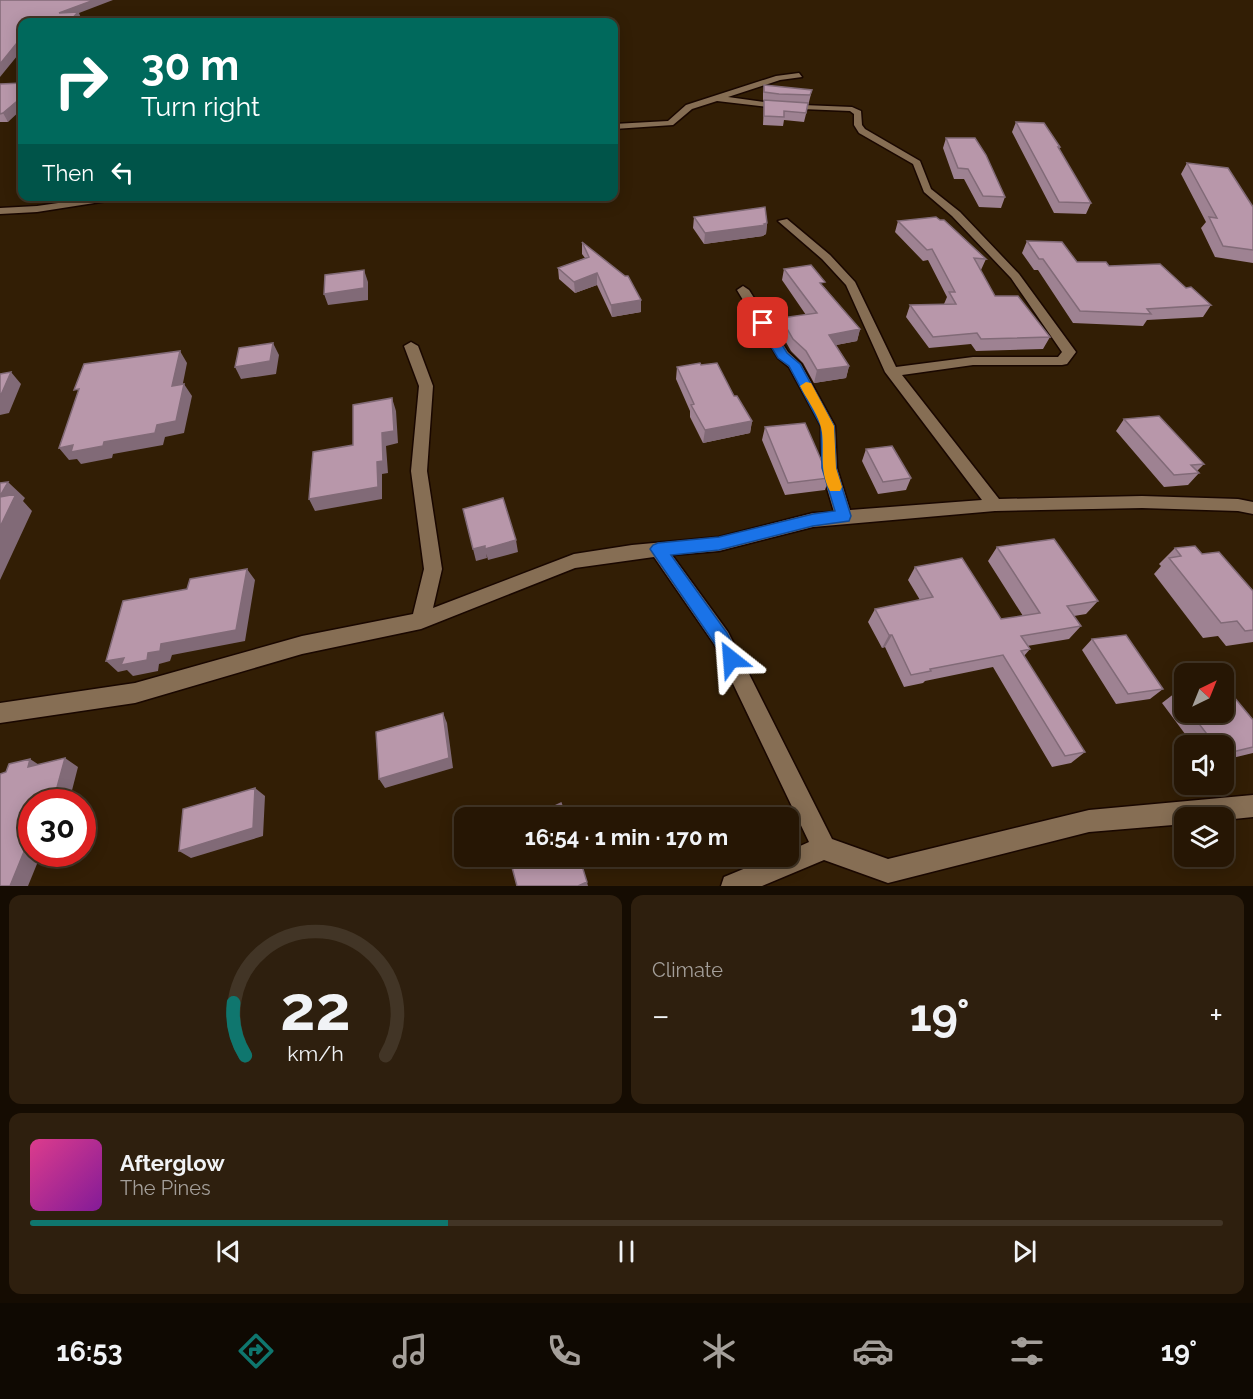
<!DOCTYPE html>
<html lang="en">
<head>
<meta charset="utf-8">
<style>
  :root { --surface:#261604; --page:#2e1f0e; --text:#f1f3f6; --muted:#a49f9a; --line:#423526; --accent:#0f766e }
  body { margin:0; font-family:Raleway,sans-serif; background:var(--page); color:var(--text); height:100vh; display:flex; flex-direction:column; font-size:22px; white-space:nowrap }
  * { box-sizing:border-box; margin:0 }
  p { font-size:20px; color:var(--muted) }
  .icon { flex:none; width:33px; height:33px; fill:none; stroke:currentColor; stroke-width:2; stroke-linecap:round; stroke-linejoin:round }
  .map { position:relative; height:886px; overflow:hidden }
  .details { display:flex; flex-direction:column; gap:9px; padding:9px; background:#150c02; flex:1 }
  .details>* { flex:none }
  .guide { position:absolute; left:18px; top:18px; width:600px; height:183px; border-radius:12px; box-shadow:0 3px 15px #0003,0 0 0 2px var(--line); background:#00695c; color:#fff; overflow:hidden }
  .needle { width:39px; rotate:43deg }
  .controls { position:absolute; left:1174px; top:663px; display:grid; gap:12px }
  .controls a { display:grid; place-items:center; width:60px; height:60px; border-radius:12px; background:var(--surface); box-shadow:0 3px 15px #0003,0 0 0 2px var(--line); font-size:30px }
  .speed { position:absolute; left:18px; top:789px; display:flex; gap:12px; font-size:30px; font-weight:700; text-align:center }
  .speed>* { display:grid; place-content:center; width:78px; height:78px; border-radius:50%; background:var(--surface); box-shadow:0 3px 15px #0003,0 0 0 2px var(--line); line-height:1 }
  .speed .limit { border:9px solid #d22; background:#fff; color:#111 }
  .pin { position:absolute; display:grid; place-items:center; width:51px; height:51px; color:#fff; margin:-26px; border-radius:12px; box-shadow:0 3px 9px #0006 }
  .me { position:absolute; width:66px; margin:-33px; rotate:332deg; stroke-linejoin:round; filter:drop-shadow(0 0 4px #0008) }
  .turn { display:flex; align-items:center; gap:21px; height:126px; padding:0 24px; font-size:27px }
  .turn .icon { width:78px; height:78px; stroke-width:2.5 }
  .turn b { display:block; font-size:42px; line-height:51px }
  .then { display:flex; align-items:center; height:57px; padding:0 24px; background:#0003; gap:12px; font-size:22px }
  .big { font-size:45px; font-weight:700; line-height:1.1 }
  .details .tile { flex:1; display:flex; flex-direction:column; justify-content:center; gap:9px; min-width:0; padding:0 21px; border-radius:12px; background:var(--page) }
  .details .dial { align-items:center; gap:0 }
  .dial svg { height:156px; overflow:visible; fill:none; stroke:var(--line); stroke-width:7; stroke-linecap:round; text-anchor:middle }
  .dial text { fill:var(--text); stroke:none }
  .song { display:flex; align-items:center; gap:18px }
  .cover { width:72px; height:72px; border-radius:9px; background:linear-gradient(135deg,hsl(330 70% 55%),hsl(290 70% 35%)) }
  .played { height:6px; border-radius:3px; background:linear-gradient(90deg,var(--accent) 35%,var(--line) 35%) }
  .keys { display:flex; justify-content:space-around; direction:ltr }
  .heat { display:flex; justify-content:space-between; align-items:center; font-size:33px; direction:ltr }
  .details .tiles { flex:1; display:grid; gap:9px; grid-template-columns:1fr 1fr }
  .tile:last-child { grid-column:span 2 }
  .trip { position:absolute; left:454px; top:807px; width:345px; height:60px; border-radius:12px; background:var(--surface); box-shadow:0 3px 15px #0003,0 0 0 2px var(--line); font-weight:700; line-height:60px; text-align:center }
  .dock { display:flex; height:96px; justify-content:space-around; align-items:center; background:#0f0902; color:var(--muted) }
  .dock .icon { width:42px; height:42px }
  .dock .active { color:var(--accent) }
  .dock b { font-size:27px; color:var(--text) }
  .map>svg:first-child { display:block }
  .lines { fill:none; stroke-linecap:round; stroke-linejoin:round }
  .minor-casing { stroke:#190700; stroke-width:3 }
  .minor { fill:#866e54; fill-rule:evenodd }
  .wall { fill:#9e8292 }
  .shaded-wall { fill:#816a77 }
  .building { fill:#b897aa; stroke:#816a77; stroke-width:1.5 }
  .route { fill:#1a73e8; stroke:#114b97; stroke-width:1.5 }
  .slow { fill:#f59e0b }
</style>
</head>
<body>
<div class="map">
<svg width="1253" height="886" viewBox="0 0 1253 886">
  <rect width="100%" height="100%" fill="#321e05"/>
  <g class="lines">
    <defs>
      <path id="minor" d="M799,73l3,4 -22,3 -52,17 50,7 74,3 9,4 1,14 3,4 55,32 11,28 29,23 59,62 57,78 -9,12 -5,1h-89l-71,10 97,124 143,-3 96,3 15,3v12l-15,-3 -96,-3 -147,3 -182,16 -94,24 -47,4 56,77 104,207 56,20 201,-49 164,-15v22l-29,3v-2h-39v6l-96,8 -201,51 -64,-23 -62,26h-41l3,-9 51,-21h14v-5l20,-9 -95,-198 -60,-87 -79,11 -154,61 -119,25 -167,49 -135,20v-20l135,-20 167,-47 111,-22 11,-45 -13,-98 8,-85 -15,-40 7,-4 7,4 15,40 -6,85 15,98 -9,39 141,-54 58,-9 87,-8 94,-24 21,-1 -13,-44v-42l-32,-59 -11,-9 -41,-68 6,-4 6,4 39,62 13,12 34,62 2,42 13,42 132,-10 -97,-128 -39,-87 -24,-26 -44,-38 9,-2 43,36 25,27 41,85 77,-10h85l4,-5 -51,-74 -59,-62 -28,-24 -11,-28 -54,-31 -5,-8v-11l-4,-3 -72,-3 -61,-7 -25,8 -19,16 -59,4v-5l54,-3 18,-16 90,-29z
        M108,196h31l-102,16 -37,2v-6l37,-2z"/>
    </defs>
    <use href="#minor" class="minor-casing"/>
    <use href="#minor" class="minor"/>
  </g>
  <path class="wall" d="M0,84l8,38h-8z
    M764,85l48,5 -8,32 -20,-2 -1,6 -20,-1 1,-25h-1v-7z
    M1016,122l44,25 -1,2 32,54 -5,11 -32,-1 -42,-81z
    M946,138l59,59 -4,11 -22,-1 -15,-28h-10l-11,-31z
    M1187,163l66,44v56l-38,-6 -14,-29 5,-6 -25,-48z
    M694,217l73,6 -1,11 -2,1 -1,1 -59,8 -11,-16z
    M898,221l88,38 -5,11h-1l15,26 55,41 -7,12 -67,2 -5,-7 -42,4 -23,-31 4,-12 34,-1 3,-7 -19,-37 -5,1 -28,-29z
    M1027,241l50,21 32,4 77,22 25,17 -8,12 -56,3 -4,6 -70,-3 -35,-53h-4l-12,-17z
    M582,242l59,58v12l-29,5 -15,-32 -22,8 -16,-14 -1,-11 27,-10 -3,-4z
    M784,269l40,18 36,42 -3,12 -21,4 13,21 -3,12 -32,5 -11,-20 -12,-12 -12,-21 2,-12 25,-3 -24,-35z
    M701,365l51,56 -2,12 -47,10 -13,-26v-6l-14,-32 1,-12z
    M1124,419l80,45 -7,7 2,2 -11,12 -24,2 -48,-56z
    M765,427l64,51 -4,12 -40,5 -23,-55z
    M866,449l45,29 -5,12 -28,4 -16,-33z
    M997,547l101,54 -12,13 -12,2 7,10 -12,13 -42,7 3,3 -6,7 61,96 -14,11 -19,4 -59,-100 -68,14 -2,2 -19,4 -19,-40 -3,1 -14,-26 7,-13 45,-9 -12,-20 7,-13 86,52 22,-3 -35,-55z
    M1175,548l27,6 51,37v51l-27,4 -8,-10 -15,2 -49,-64 7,-8 -2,-2z
    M1092,639l71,50 -13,10 -34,5 -34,-54z
    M1185,691v21h39l29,8v33l-29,7v-14h-30l-32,-43 13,-10z"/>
  <path class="shaded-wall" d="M94,0h19l-34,13 2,5 -3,4h-9l-10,-9z
    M22,42v8l-22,27v-13l17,-21z
    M22,97v12l-14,13 -5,-9z
    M767,223l-1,11 -2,1 -1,1 -59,8 1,-11z
    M364,270l4,12v18l-40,5 -4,-11z
    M597,273v12l-22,8 -1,-11z
    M641,300v12l-29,5 -1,-12z
    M860,329l-3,12 -31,6 3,-12z
    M273,343l6,12 -3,19 -35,5 -6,-12z
    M180,351l7,12 -7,35 -8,-12z
    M849,366l-3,12 -32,5 3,-13z
    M11,372l10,12 -12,29 -9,2v-18z
    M184,384l8,12 -8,37 -19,4 -2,8 -50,9 -1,4 -31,6 -4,-5 -8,1 -10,-12 14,-3 31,-3 53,-17z
    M392,398l4,13 2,32 -12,3 2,27 -6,1v25l-67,12 -6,-12 68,-37 5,-29z
    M752,421l-2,12 -47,10 2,-13z
    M8,482l17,16 -2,3 9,10 -32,69v-84z
    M516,540l2,12 -30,8 -3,-11z
    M485,546l2,12 -11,3 -3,-12z
    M247,569l8,11 -10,61 -73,14 -2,6 -11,3 -1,7 -25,5 -6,-6 -9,2 -12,-11 42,-8 13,-9z
    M889,635h3l-7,12 -3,1z
    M443,713l4,10 6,45 -68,20 -6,-9z
    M65,758l13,9 -9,35h-16z
    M30,759l14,9 -16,-1z
    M255,788l10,8 -2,40 -72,22 -12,-7z
    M31,832h1v22h9l-13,32h-18z
    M587,882l1,4h-10z"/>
  <path class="building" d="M0,0h94l-35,13 19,-1 -9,10h-47v20l-5,1 -17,21z
    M439,21l1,1h-17z
    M22,83v14l-19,16 -3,1v-30z
    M764,85l48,5 -2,5 -31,-1 -15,-2z
    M764,100l44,3 -2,10 -22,-2v6l-20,-1z
    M1016,122l28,1 16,24h-2l33,56 -32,-1z
    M946,138h29l11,17 19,42 -22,-1 -15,-27 -10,-1z
    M1187,163l41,5 25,39v43l-30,-4 -14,-29 8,1z
    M765,207l2,16 -3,1 1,1 -60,8 -11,-16z
    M936,217l4,3h4l42,39 -12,-1 21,38h23l32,41 -69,2 -4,-6 -44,4 -23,-32 46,-1 -7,-12h6l-23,-43 -5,1 -29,-29z
    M1027,241l35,1 15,20h29l3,4 51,-2 26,24 5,-1 20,18 -64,4 4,5 -71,-3 -37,-52h-4z
    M582,242l43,34h3l13,24 -30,5 -14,-32 -23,9 -16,-14 31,-11z
    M811,265l14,17 -5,1 40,46 -31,6 20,31 -32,4 -11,-19 -13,-12 -12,-21 36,-5 -33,-44z
    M364,270v18l-40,6 1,-19z
    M273,343l-3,18 -35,6 4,-19z
    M180,351l-8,35 12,-2 -8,37 -19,4 -2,8 -51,9 -1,4 -32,6 2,-7 -14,3 20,-59 -5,1 10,-26z
    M700,363l1,2 16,-2 17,33h3l15,25 -47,9 -14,-25 3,-1 -17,-37z
    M11,372l-11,25v-23z
    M392,398l2,33 -12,2 1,28 -6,1 1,25 -69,12 4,-47 40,-7v-40z
    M1159,416l45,48 -13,1 8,8 -25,2 -50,-56z
    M805,423l24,55 -41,5 -23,-56z
    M892,446l19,32 -28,4 -17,-33z
    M8,482l-8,14v-13z
    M16,494l-16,33v-30z
    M503,498l13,42 -31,9v-3l-12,3 -10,-40z
    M1054,539l44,62 -31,5 14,20 -60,10 9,13 -9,2 64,101 -20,4 -62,-101 -73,14 1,2 -20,4 -19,-40h-3l-14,-26 58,-12 -18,-30 47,-9 39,61 39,-6 -43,-66z
    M1195,546l7,8 17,-2 34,39v39l-8,1 -8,-10 -16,2 -52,-65 12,-2 -6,-8z
    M247,569l-11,61 -75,14 -1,7 -12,2 -1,7 -26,5 3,-7 -18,3 17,-60 64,-12 3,-10z
    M1126,635l37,54 -35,5 -36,-55z
    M1224,685l29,35v27l-29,7v-8h-8l-26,-34h34z
    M1185,691v15l-10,-13z
    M443,713l6,45 -70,21 -3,-47z
    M65,758l-12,44h-21v30l-22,54h-10v-112l6,-2 3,-8 21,-5 -2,8z
    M255,788l-2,40 -74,23 4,-42z
    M561,803l5,15h-37z
    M509,856h70l8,26 -9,4h-61z"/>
  <path class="route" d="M763,319l4,1 20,33 13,11 34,62 2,42 15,48 -2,5 -36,5 -94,24 -48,5 56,78 13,26 -2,6 -7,2 -6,-2 -10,-21 -65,-95 3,-4 5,-2 61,-6 94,-23 22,-3 -13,-43 -1,-42 -32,-60 -11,-8 -21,-35z"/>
  <path class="slow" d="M806,382l5,1 23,43 2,42 6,19 -2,4h-10c-13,-24 -3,-46 -10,-67 -4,-13 -14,-26 -20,-38z"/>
</svg>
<div class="controls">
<a><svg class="needle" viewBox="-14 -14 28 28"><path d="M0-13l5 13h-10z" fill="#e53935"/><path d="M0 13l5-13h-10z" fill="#a49f9a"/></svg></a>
<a><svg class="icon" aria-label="sound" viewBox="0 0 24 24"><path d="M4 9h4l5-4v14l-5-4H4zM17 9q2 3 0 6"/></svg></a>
<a><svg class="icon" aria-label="layers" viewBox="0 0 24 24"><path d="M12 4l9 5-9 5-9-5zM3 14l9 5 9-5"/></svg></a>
</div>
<div class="speed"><div class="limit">30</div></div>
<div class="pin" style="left:763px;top:323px;background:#d93025"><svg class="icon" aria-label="arrive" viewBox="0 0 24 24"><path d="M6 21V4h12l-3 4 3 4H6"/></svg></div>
<svg class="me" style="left:731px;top:659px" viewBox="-20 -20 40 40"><path d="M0-17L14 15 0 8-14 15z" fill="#1a73e8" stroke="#fff" stroke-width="4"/></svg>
<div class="trip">16:54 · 1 min · 170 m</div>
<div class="guide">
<div class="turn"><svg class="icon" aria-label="right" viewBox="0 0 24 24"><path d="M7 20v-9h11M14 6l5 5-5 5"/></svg><div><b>30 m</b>Turn right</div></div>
<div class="then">Then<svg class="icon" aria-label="left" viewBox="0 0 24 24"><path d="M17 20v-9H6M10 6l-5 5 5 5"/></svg></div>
</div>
</div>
<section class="details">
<div class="tiles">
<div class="tile dial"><svg viewBox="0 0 100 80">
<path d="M14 69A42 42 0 1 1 86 69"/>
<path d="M14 69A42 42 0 0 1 8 42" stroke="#0f766e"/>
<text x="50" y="56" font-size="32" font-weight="700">22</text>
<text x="50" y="72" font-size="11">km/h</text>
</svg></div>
<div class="tile"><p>Climate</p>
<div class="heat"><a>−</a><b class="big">19°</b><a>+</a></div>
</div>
<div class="tile">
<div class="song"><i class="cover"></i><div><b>Afterglow</b><p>The Pines</p></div></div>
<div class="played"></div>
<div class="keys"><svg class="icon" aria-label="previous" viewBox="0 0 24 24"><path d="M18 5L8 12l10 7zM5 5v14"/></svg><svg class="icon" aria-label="pause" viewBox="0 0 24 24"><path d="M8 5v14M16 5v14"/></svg><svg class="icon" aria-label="next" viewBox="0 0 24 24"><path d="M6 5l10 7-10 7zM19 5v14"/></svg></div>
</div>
</div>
</section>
<nav class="dock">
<b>16:53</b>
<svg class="icon active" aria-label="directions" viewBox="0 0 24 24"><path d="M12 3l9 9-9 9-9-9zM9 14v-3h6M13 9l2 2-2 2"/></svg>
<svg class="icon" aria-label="music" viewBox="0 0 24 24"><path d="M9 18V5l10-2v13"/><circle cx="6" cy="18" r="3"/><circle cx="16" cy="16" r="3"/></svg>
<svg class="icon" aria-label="phone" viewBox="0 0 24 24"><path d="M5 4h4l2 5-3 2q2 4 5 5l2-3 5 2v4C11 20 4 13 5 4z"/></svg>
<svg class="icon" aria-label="climate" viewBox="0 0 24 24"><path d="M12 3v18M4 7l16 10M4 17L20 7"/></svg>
<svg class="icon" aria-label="car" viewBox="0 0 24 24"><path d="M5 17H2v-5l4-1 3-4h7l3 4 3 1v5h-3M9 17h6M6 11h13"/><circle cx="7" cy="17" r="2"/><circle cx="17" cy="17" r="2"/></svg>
<svg class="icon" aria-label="filters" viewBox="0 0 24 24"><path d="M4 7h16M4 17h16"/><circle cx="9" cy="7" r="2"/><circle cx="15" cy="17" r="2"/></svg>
<b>19°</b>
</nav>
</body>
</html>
